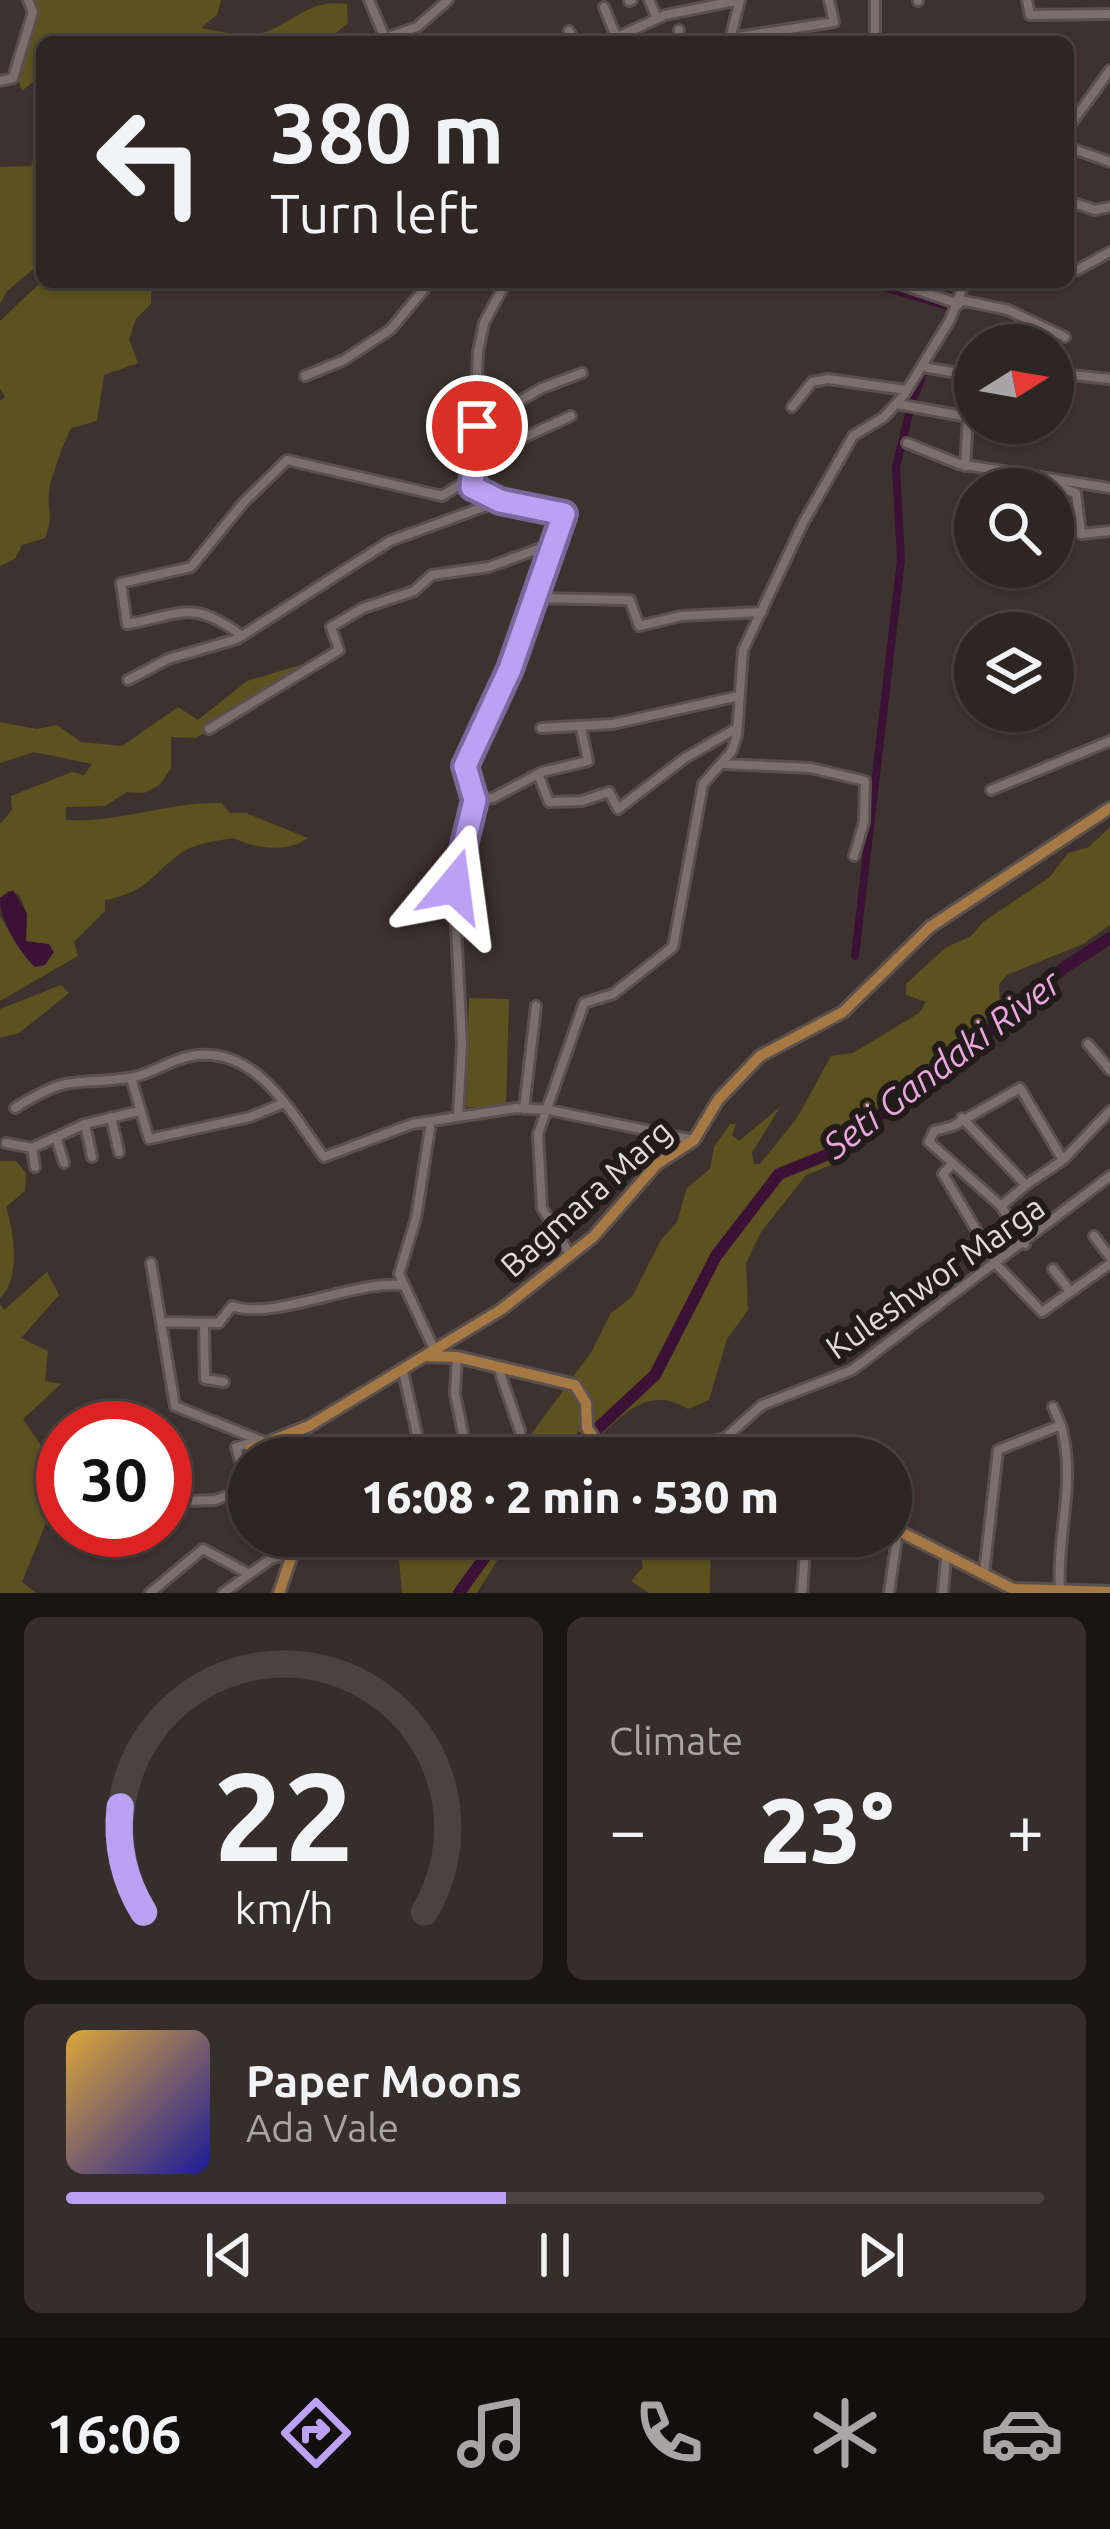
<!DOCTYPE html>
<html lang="en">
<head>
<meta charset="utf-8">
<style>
  :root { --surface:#2e2623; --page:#362e2b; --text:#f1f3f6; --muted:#a7a5a6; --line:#494341; --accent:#bca0f2 }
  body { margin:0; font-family:Ubuntu,sans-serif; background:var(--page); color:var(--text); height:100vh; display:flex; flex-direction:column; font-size:45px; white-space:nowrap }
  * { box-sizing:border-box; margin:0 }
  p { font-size:39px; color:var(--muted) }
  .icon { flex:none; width:66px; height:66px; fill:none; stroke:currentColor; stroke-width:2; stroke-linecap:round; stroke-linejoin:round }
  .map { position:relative; height:1593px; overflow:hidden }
  .sheet { display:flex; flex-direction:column; gap:24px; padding:24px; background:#191513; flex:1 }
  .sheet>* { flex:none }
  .top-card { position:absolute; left:36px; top:36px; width:1038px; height:252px; border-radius:18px; box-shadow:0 3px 9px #0004,0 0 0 3px var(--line); background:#2e2623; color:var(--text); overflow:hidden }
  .needle { width:78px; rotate:79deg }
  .fabs { position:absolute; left:954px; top:324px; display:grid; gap:24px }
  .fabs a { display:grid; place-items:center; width:120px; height:120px; border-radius:50%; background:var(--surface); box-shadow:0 3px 9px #0004,0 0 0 3px var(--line); font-size:60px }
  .speed { position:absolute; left:36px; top:1401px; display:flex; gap:24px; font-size:60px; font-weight:700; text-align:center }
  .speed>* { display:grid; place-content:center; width:156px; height:156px; border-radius:50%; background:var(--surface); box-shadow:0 3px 9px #0004,0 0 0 3px var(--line); line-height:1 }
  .speed .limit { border:18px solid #d22; background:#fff; color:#111 }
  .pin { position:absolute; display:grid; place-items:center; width:102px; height:102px; color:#fff; margin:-51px; border:6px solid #fff; border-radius:50%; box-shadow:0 3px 12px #0007 }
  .me { position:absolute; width:132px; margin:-66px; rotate:16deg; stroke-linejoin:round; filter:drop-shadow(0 0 9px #0008) }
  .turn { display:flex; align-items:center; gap:42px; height:252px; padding:0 36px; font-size:54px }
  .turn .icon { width:156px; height:156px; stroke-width:2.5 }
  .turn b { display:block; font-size:84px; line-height:102px }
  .big { font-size:90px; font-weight:800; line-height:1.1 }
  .sheet .tile { flex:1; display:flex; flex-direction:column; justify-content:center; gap:18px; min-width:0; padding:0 42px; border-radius:18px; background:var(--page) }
  .sheet .dial { align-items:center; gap:0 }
  .dial svg { height:312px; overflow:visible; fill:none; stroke:var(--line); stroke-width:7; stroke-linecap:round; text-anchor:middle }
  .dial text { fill:var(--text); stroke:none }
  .song { display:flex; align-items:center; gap:36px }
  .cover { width:144px; height:144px; border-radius:18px; background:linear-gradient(135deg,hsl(40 70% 55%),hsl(240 70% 35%)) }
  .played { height:12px; border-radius:6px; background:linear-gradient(90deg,var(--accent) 45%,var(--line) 45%) }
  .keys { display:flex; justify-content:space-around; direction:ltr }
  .heat { display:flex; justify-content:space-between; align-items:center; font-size:66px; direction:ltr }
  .sheet .tiles { flex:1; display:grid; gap:24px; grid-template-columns:1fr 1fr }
  .tile:last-child { grid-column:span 2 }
  .trip { position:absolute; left:228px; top:1437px; width:684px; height:120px; border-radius:60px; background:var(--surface); box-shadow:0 3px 9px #0004,0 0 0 3px var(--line); font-weight:800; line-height:120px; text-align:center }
  .tab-bar { display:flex; height:192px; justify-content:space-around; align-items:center; background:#120f0e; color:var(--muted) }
  .tab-bar .icon { width:84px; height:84px }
  .tab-bar .current { color:var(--accent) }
  .tab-bar b { font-size:54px; color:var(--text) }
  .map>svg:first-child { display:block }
  .green { fill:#5b521f }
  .water { fill:#3b1236 }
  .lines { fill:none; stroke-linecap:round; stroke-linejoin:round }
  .canal { stroke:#3b1236; stroke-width:8 }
  .river { stroke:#3b1236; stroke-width:12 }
  .minor-casing { stroke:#5a504d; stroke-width:14 }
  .major-casing { stroke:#5a504d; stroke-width:16 }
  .minor { stroke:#7c6f6b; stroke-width:8 }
  .major { stroke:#a67843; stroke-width:10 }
  .route-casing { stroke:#7a689d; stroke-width:30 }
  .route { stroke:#bca0f2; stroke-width:21 }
  .labels { text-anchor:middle; stroke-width:12; stroke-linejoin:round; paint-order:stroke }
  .street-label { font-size:33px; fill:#e2dbd8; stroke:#211b1a }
  .water-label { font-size:36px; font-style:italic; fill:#eca5e0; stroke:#211b1a }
</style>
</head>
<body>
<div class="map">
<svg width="1110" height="1593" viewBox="0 0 1110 1593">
  <rect width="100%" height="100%" fill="#3e322f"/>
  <path class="green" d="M31,0h190l-4,15 -16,13c19,4 53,11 72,1 27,-13 40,-29 74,-25l1,19 -23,19h-283v42l-8,-3 -12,10 -4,-12z
    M35,153l7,4v105l-35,29 -7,13v-137l31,-1z
    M42,281l119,1 -10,5v17l-15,15 -7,20 9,24 -34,12 -7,46 -26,7c-6,11 -21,52 -22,63 -2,21 5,23 -4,47l-23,7 -7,14 -15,7v-165l5,-4 -5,-8v-68z
    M313,661l-117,77 -25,-1v31l-11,17 -16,8 -17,-1 -22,14 -39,1v13c55,3 100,-18 155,-17l9,10h16l62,25c-20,15 -53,11 -74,0 -19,3 -41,5 -56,17 -29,23 -32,37 -73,45v11l-31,31 4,14 -78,45v-85l18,30 8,-5 1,-27 -8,-20 -11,-3 -8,7v-74l12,-14 -1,-14 61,-24 12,3 8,-11 -58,-12 -34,11v-41l37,7 20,-4 24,17 41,4 56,-39 20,13 49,-39z
    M1110,827v98l-27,19 -76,31 -8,9 1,23 -66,59 -52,37 -25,44 -18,15 -33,13 -45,57 -15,31 2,47 -21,29 -18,61 -21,9c-50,-32 -77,27 -116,47 -13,7 -42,2 -58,2l78,-107 19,-38 21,-16 29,-57 16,-18 10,-34 23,-19 4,-22 16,-23h6l-4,11 7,6 41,-34 -28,46 2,11h6l37,-46 34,-62 22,-3 66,-40 7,-11 -20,-7v-11l39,-36 26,-12 12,-14 67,-45 18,-24 21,-6z
    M61,985l8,8 -50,40 -19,5v-29z
    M469,998l40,1 -3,109 -40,-1z
    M0,1161h16l10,12 -1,18 -19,16c8,25 15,72 -6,91z
    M47,1272l12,23 -38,43 27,13 -3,30 16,3 -38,35 30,44 -10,25 3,35 -24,59 14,11h-36v-289l4,6z
    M432,1536h80l-35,57h-75l-4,-45z
    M614,1536h97l-1,57h-61l-18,-12 12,-14 -4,-22z"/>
  <path class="water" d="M13,890l14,24 -1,27 23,3 5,8 -9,13 -10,2c-17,-16 -35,-47 -35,-69z"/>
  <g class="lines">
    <path class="canal" d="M1068,141l6,-17
      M867,282l83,25
      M911,405l13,-34
      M855,956l46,-396 -5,-93 14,-57"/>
    <path class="river" d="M548,1458l49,-29 58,-54 61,-119 63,-82 60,-24 74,-63 39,-24 113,-96 45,-29
      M459,1593l41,-57"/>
    <defs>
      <path id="minor" d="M369,0l16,38 32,-11 31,-27
        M649,0l8,18
        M875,0v40
        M918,0v1
        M1027,0l3,15 80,-1
        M629,1l3,-1
        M604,7l13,32
        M569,31l6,11
        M731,38l103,-16 -5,-22
        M730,39l10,-39
        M607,42l58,-27 75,-15
        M678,42l1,-12
        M0,81l13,-3 20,-66 -5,-12
        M1068,128l42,-58
        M1068,147l42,15
        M1068,201l27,9 15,-3
        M1068,268l9,2 33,-18
        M506,282l-22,41 -6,29 -6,135 28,14 64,13 -15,31 -14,53 95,2 9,26 42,-10 81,-4
        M894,282l65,22
        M960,300l48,10 57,27
        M923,367l52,9
        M1053,373l57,6
        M305,376l39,-16 47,-31 39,-47
        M897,404l71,13 -3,49
        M792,407l20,-25 16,-3 78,11
        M477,426l65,-38 40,-15
        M907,443l52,21 151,24
        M474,460l97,-44
        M1019,473l57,20 5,41 29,-3
        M535,598l-70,168 9,34 19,-2 49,-26 46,-11 -7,-33 5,-2
        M242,636c-50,-38 -61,-21 -115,-12l-6,-41 70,-16 53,-65 43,-42 155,36 29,-18
        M128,680l40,-21 69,-20 153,-98 110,-40
        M541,728l72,-4 126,-28
        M209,729l130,-79 -8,-23 32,-19 51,-17 18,-16 57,-8 60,-22
        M723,764l88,4 54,13 -1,41 -10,34
        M538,774l11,28 33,-1 27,-9 9,17 67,-51 52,-30
        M991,790l119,-49
        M1088,1044l22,26
        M131,1078l18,61 101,-22 34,-14
        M15,1108c56,-35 56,-22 114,-30 22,-3 40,-18 62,-22 65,-12 100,57 133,101l88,-33 104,-16 33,2 145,30
        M524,1109l12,-103
        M111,1117l8,35
        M458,1117l4,-73 -8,-158 20,-86
        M962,1118l64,67 37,-25
        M431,1122l-15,96 -17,56 35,75
        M85,1124l7,33
        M56,1137l8,26
        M6,1143l26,5
        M953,1163l-10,11 54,91 45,47 68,-48
        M35,1167l-3,-19 53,-24 54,-13
        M1001,1206l25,-21
        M1094,1236l16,21
        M1025,1244l-24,-38 -72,-64 5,-11 19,-5 67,-38 43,72 47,-49
        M571,1256l-29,-48 -4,-74 46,-131 29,-9 60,-47 30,-163 29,-33 5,-16 6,-85 60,-127 50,-87 31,-19 20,-22 46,-75 15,-38
        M151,1263l24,143 92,37
        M1053,1269l17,22
        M164,1322l55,1 13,-17c39,15 122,-25 168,-21
        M204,1324l1,55 19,3
        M498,1367l22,64
        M403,1371l19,86
        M1053,1407l8,18
        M422,1458l44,-10 -11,-54 2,-37
        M649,1458l76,-20 37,-33 90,-35 258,-194
        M182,1484l4,17 29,-1 33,-12 -12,-41 18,-5
        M984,1574l14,-124 63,-25c16,59 -5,109 -1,167
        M150,1593l53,-44 46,25
        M223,1593l49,-35 20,-5
        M802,1593l4,-57
        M889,1593l9,-62
        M943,1593l3,-37"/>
      <path id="major" d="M426,1356l31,1 118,28 11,18 1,25 20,30
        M249,1463l2,-14 58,-23 193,-117 91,-72 64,-73 37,-24 24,-40 42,-44 83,-44 87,-85 180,-119
        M891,1527l122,62 97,3
        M279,1593l15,-44 40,-13"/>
    </defs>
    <use href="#minor" class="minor-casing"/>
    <use href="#major" class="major-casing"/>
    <use href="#minor" class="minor"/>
    <use href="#major" class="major"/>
  </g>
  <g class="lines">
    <defs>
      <path id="route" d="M454,886l21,-86 -10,-34 45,-97 54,-155 -64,-13 -28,-14 5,-61"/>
    </defs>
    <use href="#route" class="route-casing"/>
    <use href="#route" class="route"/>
  </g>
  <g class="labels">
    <g class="street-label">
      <text transform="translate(586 1198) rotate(-42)" y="12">Bagmara Marg</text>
      <text transform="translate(935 1277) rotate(-35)" y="12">Kuleshwor Marga</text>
    </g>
    <g class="water-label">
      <text transform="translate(942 1064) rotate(-37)" y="13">Seti Gandaki River</text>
    </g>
  </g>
</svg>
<div class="fabs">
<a><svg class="needle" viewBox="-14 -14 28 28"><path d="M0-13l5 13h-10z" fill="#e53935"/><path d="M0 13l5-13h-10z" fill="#a7a5a6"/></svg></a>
<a><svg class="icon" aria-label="search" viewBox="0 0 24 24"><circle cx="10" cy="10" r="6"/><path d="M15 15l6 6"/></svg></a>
<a><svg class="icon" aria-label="layers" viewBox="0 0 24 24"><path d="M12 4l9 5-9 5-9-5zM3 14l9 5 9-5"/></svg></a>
</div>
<div class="speed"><div class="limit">30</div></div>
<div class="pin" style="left:477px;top:426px;background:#d93025"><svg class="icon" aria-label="arrive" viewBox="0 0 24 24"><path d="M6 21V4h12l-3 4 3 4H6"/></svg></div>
<svg class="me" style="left:454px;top:886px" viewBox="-20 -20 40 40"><path d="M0-17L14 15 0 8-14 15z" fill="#bca0f2" stroke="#fff" stroke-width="4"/></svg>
<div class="trip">16:08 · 2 min · 530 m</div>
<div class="top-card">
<div class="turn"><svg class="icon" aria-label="left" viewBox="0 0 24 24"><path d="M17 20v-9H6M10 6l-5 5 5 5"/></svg><div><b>380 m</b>Turn left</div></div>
</div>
</div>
<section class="sheet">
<div class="tiles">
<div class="tile dial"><svg viewBox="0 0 100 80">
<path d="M14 69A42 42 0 1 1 86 69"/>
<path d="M14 69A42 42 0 0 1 8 42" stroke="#bca0f2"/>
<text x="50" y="56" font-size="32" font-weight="700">22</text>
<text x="50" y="72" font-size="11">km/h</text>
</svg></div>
<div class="tile"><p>Climate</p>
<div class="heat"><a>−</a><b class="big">23°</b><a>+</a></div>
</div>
<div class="tile">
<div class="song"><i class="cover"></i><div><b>Paper Moons</b><p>Ada Vale</p></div></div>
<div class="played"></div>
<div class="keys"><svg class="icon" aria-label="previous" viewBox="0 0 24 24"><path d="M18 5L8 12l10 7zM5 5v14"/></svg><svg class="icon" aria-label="pause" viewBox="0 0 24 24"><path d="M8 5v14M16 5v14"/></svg><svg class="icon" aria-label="next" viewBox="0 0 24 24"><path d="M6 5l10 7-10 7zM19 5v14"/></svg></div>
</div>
</div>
</section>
<nav class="tab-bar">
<b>16:06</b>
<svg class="icon current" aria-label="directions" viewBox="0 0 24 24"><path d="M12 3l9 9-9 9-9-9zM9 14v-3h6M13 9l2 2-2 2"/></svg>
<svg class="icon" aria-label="music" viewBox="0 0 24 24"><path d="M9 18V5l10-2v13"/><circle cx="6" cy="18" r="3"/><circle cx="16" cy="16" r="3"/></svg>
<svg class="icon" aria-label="phone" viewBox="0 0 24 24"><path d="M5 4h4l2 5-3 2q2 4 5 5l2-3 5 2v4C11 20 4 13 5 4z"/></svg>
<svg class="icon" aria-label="climate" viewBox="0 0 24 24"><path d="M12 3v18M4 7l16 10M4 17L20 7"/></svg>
<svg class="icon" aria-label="car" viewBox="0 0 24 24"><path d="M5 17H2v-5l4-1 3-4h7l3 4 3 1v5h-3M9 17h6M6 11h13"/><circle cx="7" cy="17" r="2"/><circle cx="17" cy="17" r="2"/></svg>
</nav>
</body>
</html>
